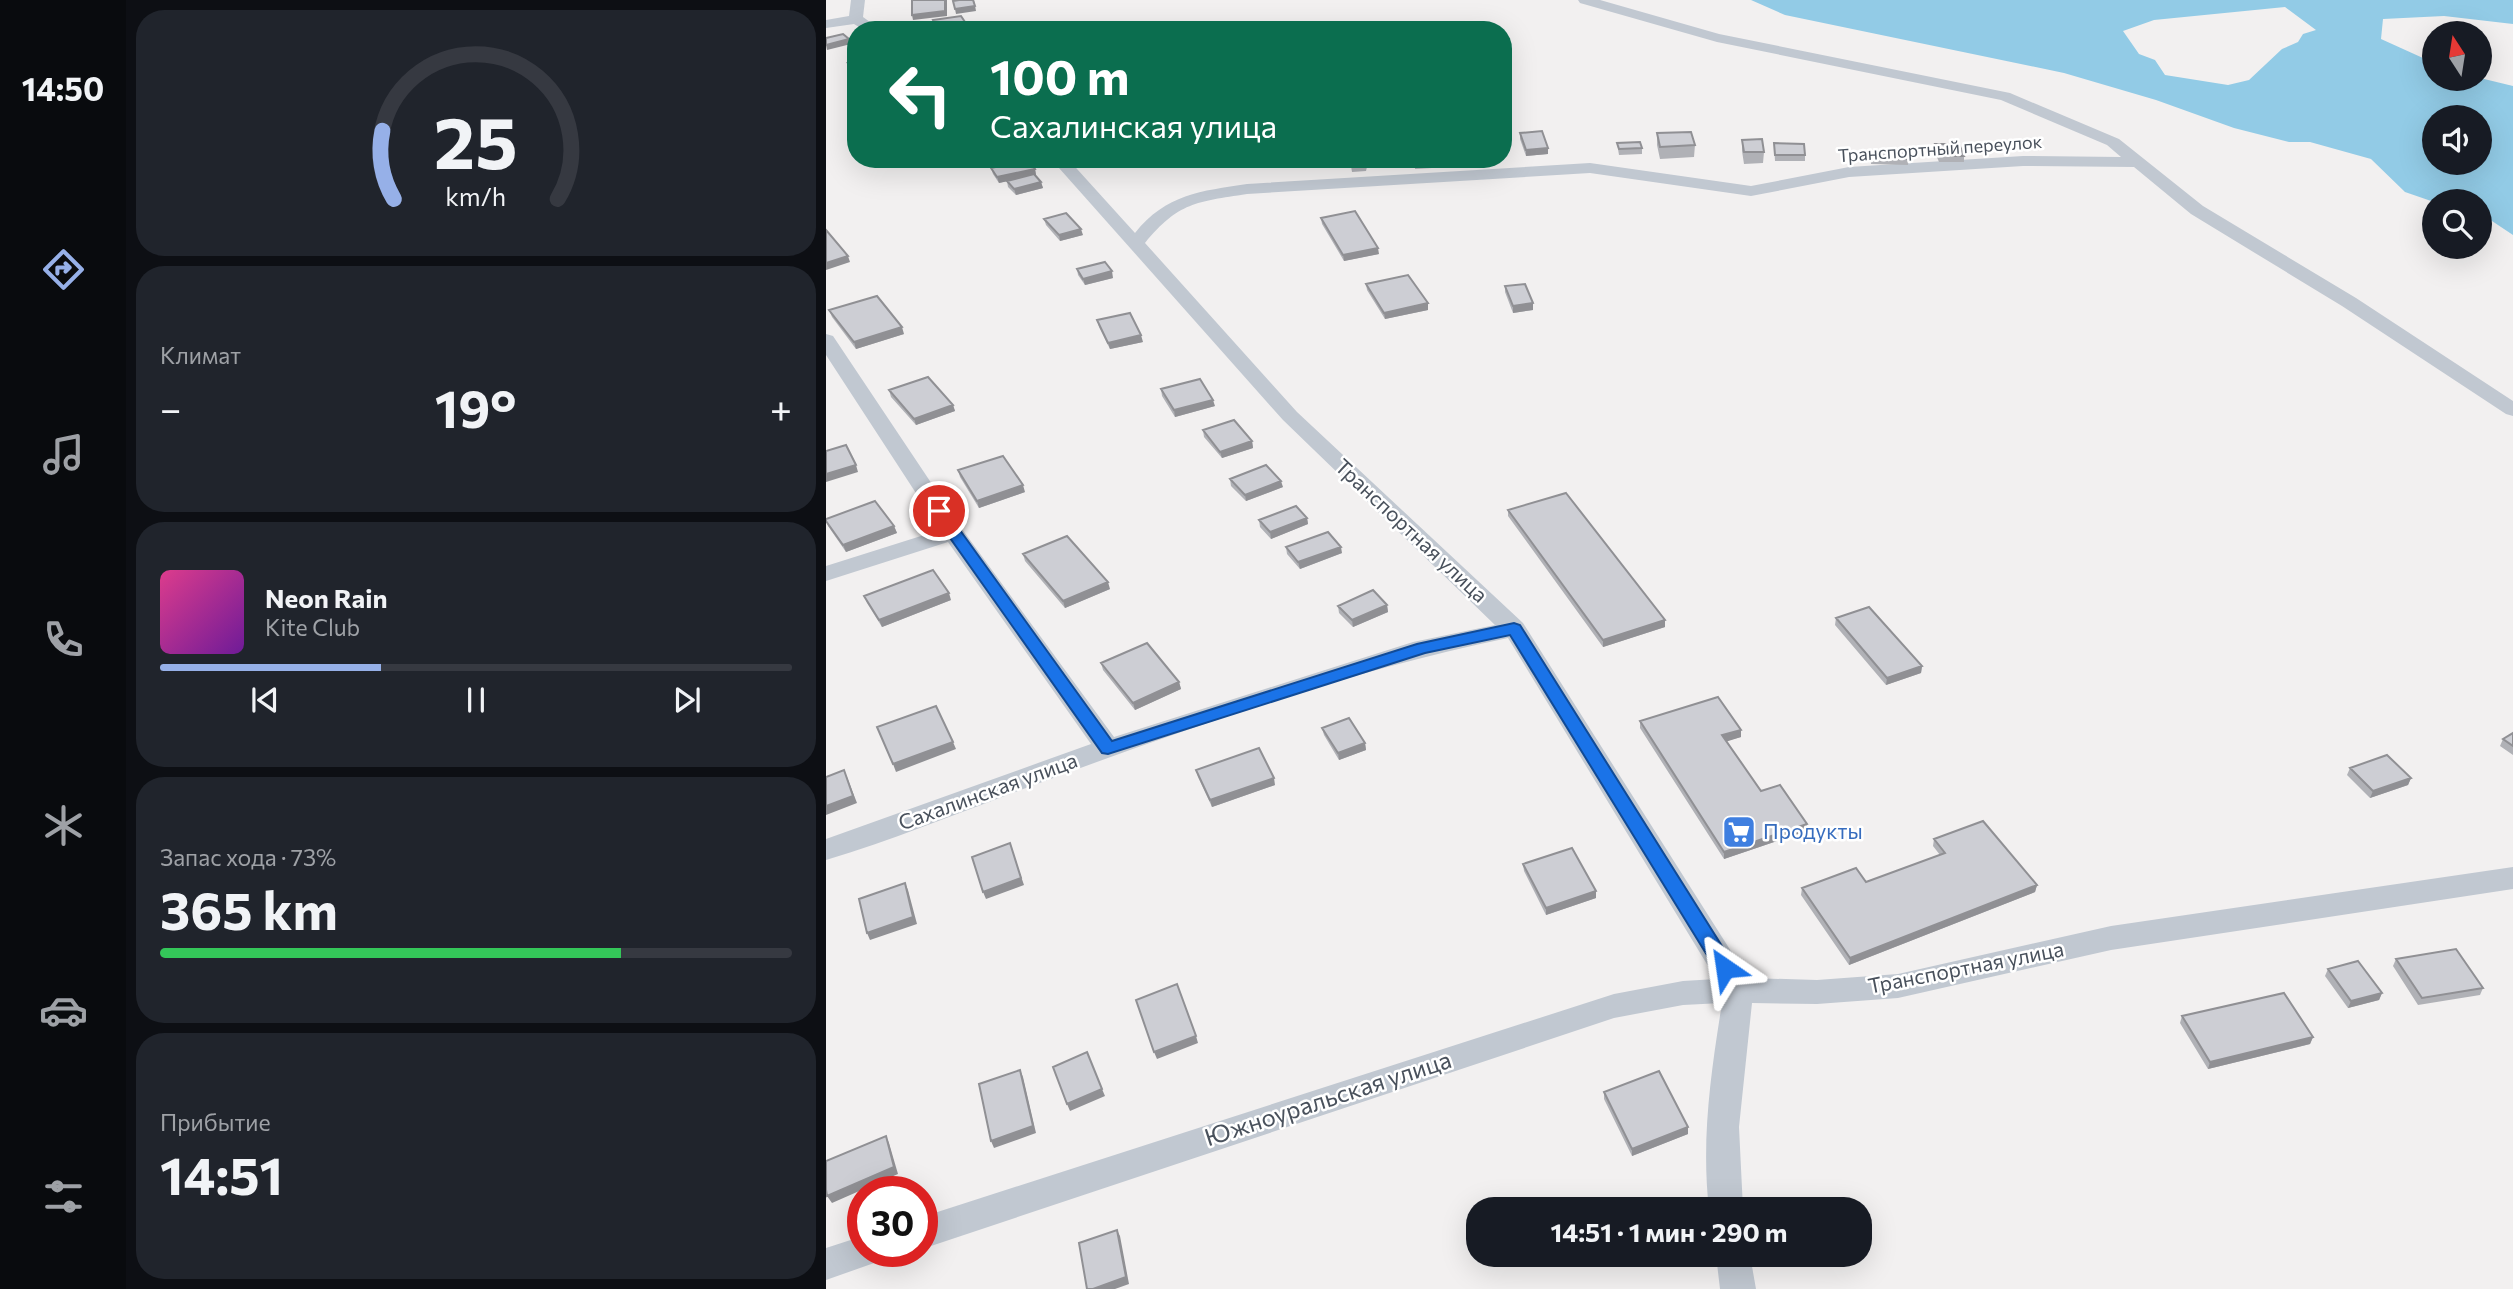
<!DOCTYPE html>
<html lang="ru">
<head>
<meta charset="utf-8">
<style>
  :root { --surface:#171b24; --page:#20242c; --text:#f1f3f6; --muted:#9ea1a6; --line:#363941; --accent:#96b0e8 }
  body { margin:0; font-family:Commissioner,sans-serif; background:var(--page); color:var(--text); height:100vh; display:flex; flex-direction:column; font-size:26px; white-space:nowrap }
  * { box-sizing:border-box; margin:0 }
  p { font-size:23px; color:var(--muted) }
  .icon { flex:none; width:38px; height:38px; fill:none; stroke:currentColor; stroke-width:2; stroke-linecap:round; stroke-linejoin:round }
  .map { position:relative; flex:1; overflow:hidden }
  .panel { display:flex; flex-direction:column; gap:10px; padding:10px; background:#0d0f14; width:700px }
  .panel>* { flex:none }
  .hud { position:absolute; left:21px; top:21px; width:665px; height:147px; border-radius:28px; box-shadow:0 7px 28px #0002; background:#0b6e4f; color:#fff; overflow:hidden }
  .needle { width:46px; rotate:348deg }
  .fabs { position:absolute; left:1596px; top:21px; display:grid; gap:14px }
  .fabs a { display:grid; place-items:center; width:70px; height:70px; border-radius:50%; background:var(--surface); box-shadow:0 7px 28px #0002; font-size:35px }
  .speed { position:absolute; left:21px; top:1176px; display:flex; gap:14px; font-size:35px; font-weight:700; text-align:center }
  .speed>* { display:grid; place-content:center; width:91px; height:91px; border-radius:50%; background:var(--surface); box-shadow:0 7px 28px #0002; line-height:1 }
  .speed .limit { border:10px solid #d22; background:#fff; color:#111 }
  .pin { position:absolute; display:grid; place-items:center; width:60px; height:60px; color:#fff; margin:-30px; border:4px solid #fff; border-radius:50%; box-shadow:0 2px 7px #0007 }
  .me { position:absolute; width:77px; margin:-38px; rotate:328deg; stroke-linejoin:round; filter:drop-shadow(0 0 5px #0008) }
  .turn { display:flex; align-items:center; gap:24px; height:147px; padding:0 28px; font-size:32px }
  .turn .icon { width:91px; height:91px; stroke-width:2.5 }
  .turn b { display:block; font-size:49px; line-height:60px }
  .big { font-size:52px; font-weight:700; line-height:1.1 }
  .panel .tile { flex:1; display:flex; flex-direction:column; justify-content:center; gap:10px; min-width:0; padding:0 24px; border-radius:28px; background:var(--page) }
  .panel .dial { align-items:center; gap:0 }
  .dial svg { height:182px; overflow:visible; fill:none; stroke:var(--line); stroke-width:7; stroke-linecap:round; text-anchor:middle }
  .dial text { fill:var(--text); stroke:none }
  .song { display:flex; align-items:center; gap:21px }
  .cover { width:84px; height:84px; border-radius:10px; background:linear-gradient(135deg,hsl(330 70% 55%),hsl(280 70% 35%)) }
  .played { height:7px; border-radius:4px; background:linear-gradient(90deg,var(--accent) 35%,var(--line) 35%) }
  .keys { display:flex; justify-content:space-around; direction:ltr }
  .heat { display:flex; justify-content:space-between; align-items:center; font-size:38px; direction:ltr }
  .charge { height:10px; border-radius:5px; background:linear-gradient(90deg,#34c759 73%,var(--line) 0) }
  .trip { position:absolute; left:640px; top:1197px; width:406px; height:70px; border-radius:28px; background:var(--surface); box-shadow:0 7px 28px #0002; font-weight:700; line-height:70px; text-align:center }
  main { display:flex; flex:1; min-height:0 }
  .dock { display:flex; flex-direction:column; width:126px; justify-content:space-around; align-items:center; background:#090b0e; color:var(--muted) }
  .dock .icon { width:49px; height:49px }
  .dock .active { color:var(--accent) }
  .dock b { font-size:32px; color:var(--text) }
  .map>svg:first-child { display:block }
  .water { fill:#92cbe6; fill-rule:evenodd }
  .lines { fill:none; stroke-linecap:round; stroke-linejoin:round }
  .street { fill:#c1c8d1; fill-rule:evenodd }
  .wall { fill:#b0b1b6 }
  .shaded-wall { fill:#909094 }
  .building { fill:#cdced4; stroke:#909094; stroke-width:2 }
  .route { fill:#1a73e8; stroke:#114b97; stroke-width:2 }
  .labels { text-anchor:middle; stroke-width:5; stroke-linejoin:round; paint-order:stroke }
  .far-street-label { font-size:18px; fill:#49515c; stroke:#fff }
  .street-label { font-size:21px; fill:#49515c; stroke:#fff }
  .shop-label { font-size:21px; fill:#366cbe; stroke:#fff; text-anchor:start }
  .near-street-label { font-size:24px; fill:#49515c; stroke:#fff }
</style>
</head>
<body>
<main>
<nav class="dock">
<b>14:50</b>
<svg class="icon active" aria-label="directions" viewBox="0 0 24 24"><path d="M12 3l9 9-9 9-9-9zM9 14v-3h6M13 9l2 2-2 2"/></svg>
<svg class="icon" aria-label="music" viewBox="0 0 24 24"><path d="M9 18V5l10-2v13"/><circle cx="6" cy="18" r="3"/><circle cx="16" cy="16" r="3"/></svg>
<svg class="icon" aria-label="phone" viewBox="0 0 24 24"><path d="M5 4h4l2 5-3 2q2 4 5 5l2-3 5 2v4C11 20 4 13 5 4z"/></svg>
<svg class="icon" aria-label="climate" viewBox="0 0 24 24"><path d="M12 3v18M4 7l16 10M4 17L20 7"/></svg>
<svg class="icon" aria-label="car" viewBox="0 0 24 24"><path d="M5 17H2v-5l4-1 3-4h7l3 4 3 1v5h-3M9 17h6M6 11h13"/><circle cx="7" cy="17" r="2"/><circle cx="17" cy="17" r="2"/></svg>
<svg class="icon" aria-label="filters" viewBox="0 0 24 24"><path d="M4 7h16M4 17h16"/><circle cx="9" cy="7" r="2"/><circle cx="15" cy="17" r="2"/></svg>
</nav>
<section class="panel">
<div class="tile dial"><svg viewBox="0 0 100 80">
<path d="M14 69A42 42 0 1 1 86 69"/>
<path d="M14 69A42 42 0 0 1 9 39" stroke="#96b0e8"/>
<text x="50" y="56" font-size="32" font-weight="700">25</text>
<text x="50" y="72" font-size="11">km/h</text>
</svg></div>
<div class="tile"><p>Климат</p>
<div class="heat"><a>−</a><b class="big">19°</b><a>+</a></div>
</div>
<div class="tile">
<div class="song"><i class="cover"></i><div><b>Neon Rain</b><p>Kite Club</p></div></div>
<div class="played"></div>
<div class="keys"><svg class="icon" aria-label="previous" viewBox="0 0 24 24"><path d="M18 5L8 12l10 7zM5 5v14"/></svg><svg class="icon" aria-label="pause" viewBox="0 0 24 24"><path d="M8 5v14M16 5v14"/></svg><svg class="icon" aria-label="next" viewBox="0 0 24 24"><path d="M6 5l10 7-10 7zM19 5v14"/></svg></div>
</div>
<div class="tile"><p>Запас хода · 73%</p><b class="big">365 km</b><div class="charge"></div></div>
<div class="tile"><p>Прибытие</p><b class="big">14:51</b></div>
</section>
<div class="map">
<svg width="1687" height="1289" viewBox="0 0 1687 1289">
  <rect width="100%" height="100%" fill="#f2f0f0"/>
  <path class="water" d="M925,0h762v24l-69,-8 -61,3 -2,20 53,24v16l46,-1 33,8v149l-21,-14 -12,-4v-16l-46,1 -29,-10 -34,-33 -61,-17h-21l-55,-14 -78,-28 -92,-27 -279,-58zM1459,7l31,23 -13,4 -5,8 -16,7 -33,31 -21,5 -63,-10 -10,-15 -16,-6 -16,-23 31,-11zM1608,117h46v46h-46z"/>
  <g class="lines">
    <path class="street" d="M25,0h14l-2,17 18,13h-17l-10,-6 -28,4v-8l23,-4z
      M752,0h22l119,34 291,59 109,46 84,67 153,92 157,103v15l-7,-2 -164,-108 -151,-92 -57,-47 -111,-1 -174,11 -98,19 -161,-23 -343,21c-51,8 -68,8 -102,49l152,169 226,211 225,355 69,2 81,-6 213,-48 402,-59v22l-402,61 -213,48 -81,6 -65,-1 -13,124 4,82h-34c-8,-69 2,-137 13,-206l-39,2 -69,13 -692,231v-32l692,-223 69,-13 33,-2 -208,-341c-165,34 -325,92 -482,150 -66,24 -133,52 -200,72v-21l265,-95 -143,-202 -122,39v-15l114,-36 -114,-175v-21l7,2 129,193 152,208 299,-95 82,-17 -212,-205 -232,-261h17l67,74c31,-39 66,-42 112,-49l343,-21 161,23 98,-19 174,-11 98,1 -14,-12 -106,-45 -284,-58 -137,-39z
      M37,1236v15h19l-5,11 -51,18v-32z
      M890,1255h34l6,34h-36z"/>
  </g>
  <path class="wall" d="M30,61v12l-6,-5 -2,-5z
    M694,133l28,21 -22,2 -6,-17z
    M831,133l38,12 -1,12 -34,2 -3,-14z
    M916,140l22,12 -1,11 -19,1 -2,-13z
    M791,143l25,5v6l-23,1z
    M948,143l31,12v6h-30z
    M1109,144l29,12v6h-25l-5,-12z
    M1045,150l37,9v6l-37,-1z
    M589,159h34v8l-34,2z
    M542,163l-2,8 -14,1 -1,-6z
    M165,168l44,1 1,6h-1l6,7 2,6 -27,7 -8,-8 -1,-6 -8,2 -6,-9z
    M495,218l58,36 -35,7 -22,-37z
    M218,219l39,16 -23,6 -14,-16z
    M251,269l36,9 -28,7 -7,-10z
    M540,284l62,26 -43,9 -18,-29z
    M679,286l28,24 -20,3 -8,-21z
    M3,310l75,24 -48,15 -24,-32z
    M271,320l46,22 -33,7 -11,-22z
    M335,389l54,17 -40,11 -13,-21z
    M63,390l64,15 2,6 -39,14 -25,-28z
    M377,430l49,11 1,7 -31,10 -18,-21z
    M132,470l67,22 -46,16 -19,-31z
    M404,479l53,8 -37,14 -15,-15z
    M682,510l157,117 -62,20 -95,-131z
    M481,518l1,6 -37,15 -11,-12 -1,-7z
    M0,519l68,7 3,7 -51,19 -18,-26z
    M460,547l56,6 -42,16 -13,-15z
    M197,554l87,35 -45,19 -40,-47z
    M38,596l87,4 -69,27 -15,-24z
    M561,605l1,7 -35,15 -14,-14 -1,-7z
    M1010,618l86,48 -1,7 -35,12 -51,-60z
    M275,663l78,19 2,7 -46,21 -32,-40z
    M814,721l101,16 -15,4 35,50 46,33v7l-83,28 -84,-131z
    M496,728l43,15 1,7 -27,10 -15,-25z
    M1687,733v22l-13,-9 3,-7z
    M1524,768l61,10 -3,7 -38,13 -23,-23z
    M370,770l79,15 -63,22 -14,-30z
    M1108,839l103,46 -2,7 -186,73 -48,-70 1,-7 64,-6 74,-27 -7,-9z
    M697,864l73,34 -50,17 -22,-44z
    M1570,959l87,29 -3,7 -62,10 -25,-39z
    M1502,969l54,24 -3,7 -31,8 -23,-32z
    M1356,1016l131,21 -3,7 -102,25 -28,-46z
    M778,1092l84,35v7l-56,22 -28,-57z"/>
  <path class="shaded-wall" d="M119,0h2v16l-34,4 -1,-5z
    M148,0l2,11 -20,3 -1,-5z
    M139,22l2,5 -16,3h-13l-1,-3z
    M23,39l2,5 -24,6 -1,-5z
    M722,148v6l-22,2v-6z
    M165,159h26l-26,6 -2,-5z
    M294,159h12l-1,5 -19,2 -1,-6z
    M209,169l1,6 -37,8 -2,-6z
    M215,182l2,6 -27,7 -2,-6z
    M255,229l2,6 -23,6 -1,-6z
    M552,248l1,6 -35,7 -1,-6z
    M22,256l2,6 -24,8v-7z
    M286,271l1,7 -28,7 -2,-6z
    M602,303v7l-43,9 -1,-6z
    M707,303v7l-20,3v-7z
    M76,327l2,7 -48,15 -2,-7z
    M315,335l2,7 -33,7 -2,-6z
    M387,400l2,6 -40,11 -1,-7z
    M127,405l2,6 -39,14 -2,-6z
    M426,441l1,7 -31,10 -2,-6z
    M30,465l2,7 -32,10v-8z
    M455,481l2,6 -37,14 -1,-6z
    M197,485l2,7 -46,16 -2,-7z
    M481,518l1,6 -37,15 -1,-7z
    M68,526l3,7 -51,19 -3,-7z
    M515,547l1,6 -42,16 -2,-7z
    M282,582l2,7 -45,19 -2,-7z
    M123,593l2,7 -69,27 -3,-7z
    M561,605l1,7 -35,15 -1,-7z
    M839,620v7l-62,20v-7z
    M1096,666l-1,7 -35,12 1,-7z
    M353,682l2,7 -46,21 -2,-7z
    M915,730v7l-19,6v-8z
    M127,742l3,7 -60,23 -3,-8z
    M539,743l1,7 -27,10 -1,-7z
    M21,777l10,26 -31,12v-9z
    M448,778l1,7 -63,22 -2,-7z
    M1585,778l-3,7 -38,13 3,-7z
    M981,824v7l-83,28v-7z
    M186,850l12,35 -38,14 -3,-7z
    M79,883l3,7 9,34 -47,16 -3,-7z
    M1211,885l-2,7 -186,73 1,-7z
    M770,891v7l-50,17v-7z
    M1556,993l-3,7 -31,8 3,-7z
    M370,1036l2,7 -41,16 -3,-7z
    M1487,1037l-3,7 -102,25 2,-7z
    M194,1070l3,7 13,56 -42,15 -3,-7z
    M276,1089l3,7 -35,15 -3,-7z
    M862,1127v7l-56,22v-7z
    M60,1136l3,7 9,31 -66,29 -5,-7z
    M291,1230l3,6 9,48 -14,5h-22z"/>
  <path class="building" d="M86,0h33v11l-33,4z
    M133,0h14l2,6 -20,3 -2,-8z
    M135,16l4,6 -28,5 -4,-7z
    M17,34l6,5 -23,6v-7z
    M30,61v6l-2,1 -6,-5z
    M716,131l6,17 -22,2 -6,-17z
    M865,132l4,13 -35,2 -3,-14z
    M936,139l2,13h-20l-2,-12z
    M814,142l2,6 -23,1 -2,-6z
    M948,143l30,1 1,11h-30z
    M1109,144h24l5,12h-25z
    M1045,150l37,1v8l-36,-1z
    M527,159h14l-1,7h-15z
    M589,159h34v2l-34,2z
    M203,160l6,9 -38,8 -6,-9z
    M208,174l7,8 -27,7 -7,-8z
    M529,211l23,37 -35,7 -22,-37z
    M240,213l15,16 -22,6 -15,-16z
    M0,230l22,26 -22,7z
    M279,262l7,9 -29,8 -6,-10z
    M582,275l20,28 -44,10 -18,-29z
    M699,284l8,19 -20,3 -8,-20z
    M51,296l25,31 -48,15 -25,-32z
    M304,313l11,22 -33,8 -11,-23z
    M102,377l25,28 -39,14 -25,-29z
    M374,379l13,21 -39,10 -13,-21z
    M408,420l18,21 -32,11 -17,-22z
    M20,445l10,20 -30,9v-23z
    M177,456l20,29 -46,16 -19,-31z
    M440,465l15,16 -36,14 -15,-16z
    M740,493l99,127 -62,20 -95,-130z
    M49,501l19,25 -51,19 -17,-24v-2z
    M470,506l11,12 -37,14 -11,-12z
    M502,532l13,15 -43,15 -12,-15z
    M241,536l41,46 -45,19 -40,-47z
    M107,570l16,23 -70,27 -15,-24z
    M547,590l14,15 -35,15 -14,-14z
    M1043,607l53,59 -35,12 -51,-60z
    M321,643l32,39 -46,21 -32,-40z
    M892,697l23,33 -19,5 39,56 19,-6 27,39 -83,28 -84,-131z
    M110,706l17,36 -60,22 -16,-37z
    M523,718l16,25 -27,10 -16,-25z
    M1687,733v13l-10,-7z
    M433,748l15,30 -64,22 -14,-30z
    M1561,755l24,23 -38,13 -23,-23z
    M18,770l9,26 -27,10v-29z
    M1157,821l54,64 -187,73 -48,-70 54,-20 10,14 79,-29 -11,-14z
    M184,843l11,35 -38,14 -11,-35z
    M746,848l24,43 -50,17 -23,-44z
    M79,883l8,34 -46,16 -8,-34z
    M1630,949l27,39 -61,10 -26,-39z
    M1532,961l24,32 -31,8 -23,-32z
    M351,984l19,52 -42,16 -18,-52z
    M1458,993l29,44 -103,25 -28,-46z
    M261,1052l15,37 -35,15 -14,-37z
    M194,1070l13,56 -42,15 -12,-57z
    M833,1071l29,56 -56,22 -28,-57z
    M60,1136l8,31 -67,29 -1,-6v-29z
    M291,1230l9,47 -33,12h-6l-8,-46z"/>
  <path class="route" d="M113,507l5,1 168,233 305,-97 97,-21 6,2 212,337 3,6 -3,5 -7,3 -7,-3 -208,-338 -85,18 -317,101 -6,-1 -171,-242z"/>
  <defs>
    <symbol id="supermarket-square" viewBox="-11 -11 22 22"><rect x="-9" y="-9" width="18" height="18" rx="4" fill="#3f7fe0" stroke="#fff"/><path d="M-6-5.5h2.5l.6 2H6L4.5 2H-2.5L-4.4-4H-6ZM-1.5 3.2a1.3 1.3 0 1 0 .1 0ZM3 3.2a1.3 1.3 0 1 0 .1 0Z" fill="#fff"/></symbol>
  </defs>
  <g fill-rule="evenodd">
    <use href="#supermarket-square" x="894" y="813" width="38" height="38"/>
  </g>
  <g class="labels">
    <g class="far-street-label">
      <text transform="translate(1114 149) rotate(-4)" y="6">Транспортный переулок</text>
    </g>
    <g class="street-label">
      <text transform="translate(585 531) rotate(43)" y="7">Транспортная улица</text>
      <text transform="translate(162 792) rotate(-20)" y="7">Сахалинская улица</text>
      <text transform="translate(1140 968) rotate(-11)" y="7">Транспортная улица</text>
    </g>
    <g class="shop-label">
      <text x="937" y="839">Продукты</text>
    </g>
    <g class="near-street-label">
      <text transform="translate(502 1099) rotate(-18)" y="8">Южноуральская улица</text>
    </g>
  </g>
</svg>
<div class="fabs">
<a><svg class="needle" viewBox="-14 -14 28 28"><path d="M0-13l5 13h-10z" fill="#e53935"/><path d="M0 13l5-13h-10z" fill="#9ea1a6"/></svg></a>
<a><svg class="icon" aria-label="sound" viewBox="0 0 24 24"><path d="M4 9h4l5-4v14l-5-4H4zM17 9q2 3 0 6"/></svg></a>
<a><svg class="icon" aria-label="search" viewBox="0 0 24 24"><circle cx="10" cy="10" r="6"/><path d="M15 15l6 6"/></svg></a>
</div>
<div class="speed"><div class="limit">30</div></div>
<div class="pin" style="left:113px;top:511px;background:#d93025"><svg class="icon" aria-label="arrive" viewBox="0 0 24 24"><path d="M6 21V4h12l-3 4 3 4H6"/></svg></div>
<svg class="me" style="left:899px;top:968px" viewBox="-20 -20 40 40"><path d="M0-17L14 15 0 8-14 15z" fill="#1a73e8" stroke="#fff" stroke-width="4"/></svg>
<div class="trip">14:51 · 1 мин · 290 m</div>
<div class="hud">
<div class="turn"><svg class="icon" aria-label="left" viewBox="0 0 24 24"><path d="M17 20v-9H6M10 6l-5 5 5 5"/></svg><div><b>100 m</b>Сахалинская улица</div></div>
</div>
</div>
</main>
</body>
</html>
